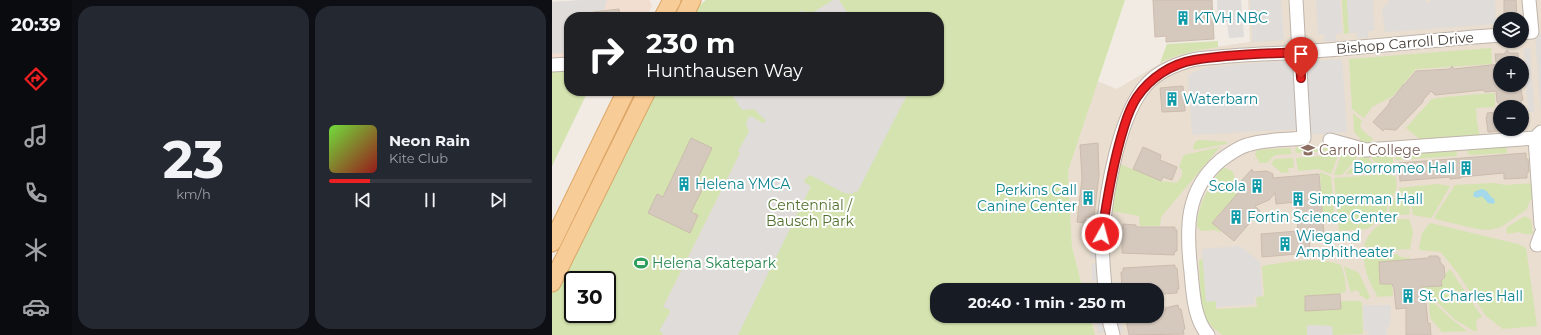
<!DOCTYPE html>
<html lang="en">
<head>
<meta charset="utf-8">
<style>
  :root { --surface:#171b24; --page:#242831; --text:#f1f3f6; --muted:#9ea1a6; --line:#363941; --accent:#ec2022 }
  body { margin:0; font-family:Montserrat,sans-serif; background:var(--page); color:var(--text); height:100vh; display:flex; flex-direction:column; font-size:15px; white-space:nowrap }
  * { box-sizing:border-box; margin:0 }
  p { font-size:13px; color:var(--muted) }
  .icon { flex:none; width:22px; height:22px; fill:none; stroke:currentColor; stroke-width:2; stroke-linecap:round; stroke-linejoin:round }
  .map { position:relative; flex:1; overflow:hidden }
  .side { display:flex; flex-direction:column; gap:6px; padding:6px; background:#0d0f14; width:480px }
  .side>* { flex:none }
  .hud { position:absolute; left:12px; top:12px; width:380px; height:84px; border-radius:16px; box-shadow:0 1px 3px #0004; background:#202124; color:#fff; overflow:hidden }
  .tools { position:absolute; left:941px; top:12px; display:grid; gap:8px }
  .tools a { display:grid; place-items:center; width:36px; height:36px; border-radius:50%; background:var(--surface); box-shadow:0 1px 3px #0004; font-size:20px }
  .speed { position:absolute; left:12px; top:271px; display:flex; gap:8px; font-size:20px; font-weight:700; text-align:center }
  .speed>* { display:grid; place-content:center; width:52px; height:52px; border-radius:50%; background:var(--surface); box-shadow:0 1px 3px #0004; line-height:1 }
  .speed .limit { border:2px solid #111; border-radius:6px; background:#fff; color:#111 }
  .pin { position:absolute; display:grid; place-items:center; width:34px; height:34px; color:#fff; margin:-41px -17px; border-radius:50% 50% 50% 0; rotate:-45deg; box-shadow:0 0 4px #0007 }
  .pin .icon { rotate:45deg }
  .me { position:absolute; width:44px; margin:-22px; rotate:7deg; stroke-linejoin:round; filter:drop-shadow(0 0 3px #0008) }
  .turn { display:flex; align-items:center; gap:14px; height:84px; padding:0 16px; font-size:18px }
  .turn .icon { width:52px; height:52px; stroke-width:2.5 }
  .turn b { display:block; font-size:28px; line-height:34px }
  .side .card { flex:1; display:flex; flex-direction:column; justify-content:center; gap:6px; min-width:0; padding:0 14px; border-radius:16px; background:var(--page) }
  .side .dial { align-items:center; gap:0 }
  .dial b { font-size:52px; line-height:1 }
  .song { display:flex; align-items:center; gap:12px }
  .cover { width:48px; height:48px; border-radius:6px; background:linear-gradient(135deg,hsl(100 70% 55%),hsl(0 70% 35%)) }
  .played { height:4px; border-radius:2px; background:linear-gradient(90deg,var(--accent) 20%,var(--line) 20%) }
  .keys { display:flex; justify-content:space-around; direction:ltr }
  .side .tiles { flex:1; display:grid; gap:6px; grid-template-columns:repeat(2,1fr) }
  .trip { position:absolute; left:378px; top:283px; width:234px; height:40px; border-radius:16px; background:var(--surface); box-shadow:0 1px 3px #0004; font-weight:700; line-height:40px; text-align:center }
  main { display:flex; flex:1; min-height:0 }
  .tabs { display:flex; flex-direction:column; width:72px; justify-content:space-around; align-items:center; background:#090b0e; color:var(--muted) }
  .tabs .icon { width:28px; height:28px }
  .tabs .current { color:var(--accent) }
  .tabs b { font-size:18px; color:var(--text) }
  .map>svg:first-child { display:block }
  .commercial { fill:#f2ded0 }
  .education { fill:#e9decf; fill-rule:evenodd }
  .green { fill:#d4e3af; fill-rule:evenodd }
  .parking { fill:#dfdcd9 }
  .water { fill:#a3d9eb }
  .building { fill:#d5c8bd; stroke:#ccbcae }
  .lines { fill:none; stroke-linecap:round; stroke-linejoin:round }
  .minor-casing { stroke:#bfb4ab; stroke-width:15 }
  .major-casing { stroke:#dba668; stroke-width:19 }
  .minor { stroke:#fff; stroke-width:13 }
  .major { stroke:#f8cc97; stroke-width:17 }
  .route-casing { stroke:#991516; stroke-width:10 }
  .route { stroke:#ec2022; stroke-width:7 }
  .labels { text-anchor:middle; stroke-width:4; stroke-linejoin:round; paint-order:stroke }
  .culture-label { font-size:14px; fill:#0d838f; stroke:#fff; text-anchor:start }
  .street-label { font-size:14px; fill:#433b35; stroke:#fff }
  .education-label { font-size:14px; fill:#785e54; stroke:#fff; text-anchor:start }
  .park-label { font-size:14px; fill:#51702c; stroke:#fff }
  .leisure-label { font-size:14px; fill:#27864d; stroke:#fff; text-anchor:start }
</style>
</head>
<body>
<main>
<nav class="tabs">
<b>20:39</b>
<svg class="icon current" aria-label="directions" viewBox="0 0 24 24"><path d="M12 3l9 9-9 9-9-9zM9 14v-3h6M13 9l2 2-2 2"/></svg>
<svg class="icon" aria-label="music" viewBox="0 0 24 24"><path d="M9 18V5l10-2v13"/><circle cx="6" cy="18" r="3"/><circle cx="16" cy="16" r="3"/></svg>
<svg class="icon" aria-label="phone" viewBox="0 0 24 24"><path d="M5 4h4l2 5-3 2q2 4 5 5l2-3 5 2v4C11 20 4 13 5 4z"/></svg>
<svg class="icon" aria-label="climate" viewBox="0 0 24 24"><path d="M12 3v18M4 7l16 10M4 17L20 7"/></svg>
<svg class="icon" aria-label="car" viewBox="0 0 24 24"><path d="M5 17H2v-5l4-1 3-4h7l3 4 3 1v5h-3M9 17h6M6 11h13"/><circle cx="7" cy="17" r="2"/><circle cx="17" cy="17" r="2"/></svg>
</nav>
<section class="side">
<div class="tiles">
<div class="card dial"><b>23</b><p>km/h</p></div>
<div class="card">
<div class="song"><i class="cover"></i><div><b>Neon Rain</b><p>Kite Club</p></div></div>
<div class="played"></div>
<div class="keys"><svg class="icon" aria-label="previous" viewBox="0 0 24 24"><path d="M18 5L8 12l10 7zM5 5v14"/></svg><svg class="icon" aria-label="pause" viewBox="0 0 24 24"><path d="M8 5v14M16 5v14"/></svg><svg class="icon" aria-label="next" viewBox="0 0 24 24"><path d="M6 5l10 7-10 7zM19 5v14"/></svg></div>
</div>
</div>
</section>
<div class="map">
<svg width="989" height="335" viewBox="0 0 989 335">
  <rect width="100%" height="100%" fill="#f1ebe4"/>
  <path class="commercial" d="M32,0h65l3,5 -5,12h-78v41h-17v-56z"/>
  <path class="education" d="M696,0h293v335h-446l-5,-19h67v-26h-74l-11,-43 -4,-76 29,-90 20,8 54,-32 24,-7 55,-8zM948,19h22v22h-22zM948,63h22v22h-22zM948,107h22v22h-22z"/>
  <path class="green" d="M154,0h419l-57,171 4,76 11,43h-146v26h153l5,19h-543v-42l100,-202h287v-74h-247l7,-11zM21,280h34v34h-34z
    M790,0h5l2,33 -5,1z
    M666,41v6c-20,3 -39,6 -58,16l7,-19z
    M939,48l1,16 -76,5 -23,27 -21,11 -8,11 -12,-9 -3,-50z
    M17,68v23h19l-36,75v-97z
    M943,93v14l-19,1 1,14 3,15 -58,4 -16,-13 26,-29 13,-2z
    M801,113l9,8 -2,4 2,5 11,9 -4,5h-8l-1,-6 -5,-5 -1,-3z
    M647,140l29,2 -2,2 -32,6 -1,-3 3,-6z
    M954,144l1,9 -37,2 -2,-1 -1,-8z
    M754,146l14,3 13,-2 7,1 -1,2 -43,3 -1,-3 2,-3z
    M668,147l-59,70 -1,9h-20l-1,-10 -27,-5 6,-41 2,-6 41,17 16,2 5,-7v-6l-3,-3 5,-12z
    M904,147l1,9 -61,4 -1,-8z
    M737,148l2,2 1,4 -17,1 -8,8h-7l-5,-8 2,-5z
    M841,152v18l-19,-9 -5,-6z
    M809,153l-19,22h-8l7,-20z
    M786,155l-7,19 -13,-5 -20,2 -2,-13z
    M811,155l4,1 6,8 17,8 -44,2z
    M741,158l1,10h-6l1,4 -7,1 -11,-9 4,-5z
    M671,167l9,4 3,6 -2,11 4,6 -25,28 9,8 -2,2 -4,-2 -13,1 -5,-4c0,-21 13,-44 26,-60z
    M768,172l11,5 4,45 -12,1z
    M836,174l8,3c0,5 1,9 0,13 -4,12 -11,9 -9,27l-9,4 -11,8 -28,2 -5,-53z
    M942,183l11,2 30,-2 1,12 -7,7 -2,7 -26,18 -12,3 -12,-1 -42,-10v-3l20,-31z
    M885,184l13,2 -16,28 -3,4 -18,-3c-1,-17 -12,-17 -14,-27z
    M846,194l11,9 1,11 -20,2 -1,-9z
    M973,216l6,4 2,14h-9l-6,-2 -10,2 -2,-3 1,-4z
    M857,219l4,13 -3,17 -30,2 -16,-5c8,-22 22,-27 45,-27z
    M878,223l88,21 8,4 11,78 -34,3 -17,-13 -27,-41 -18,-23 -21,-2 -1,-2 3,-15z
    M812,251l16,4 18,-1v2l8,2 4,-1 -1,3 -30,2 1,22h12l1,12 -15,1c-9,-15 -15,-28 -14,-46z
    M648,259l3,1 3,41h10v8l41,-2 -1,-10 8,-1 -2,-30c25,-4 55,-10 79,-1l4,14 1,12 -6,3 -35,2v15l35,-10h19l3,2 1,31 -30,1 -2,-9 -24,-1v10h-85c-6,-5 -14,-11 -17,-19 -6,-13 -5,-40 -6,-54z
    M792,266l15,7 11,24 -3,3 -5,-4h-3l1,-3 -2,-2 -4,-1 -2,3 -2,-3z
    M898,269l32,48 -3,1 -3,4 1,9h-3l-20,-12 -26,-26 -6,-1 -1,-5 21,-1 -1,-5 4,-4v-3z
    M875,296l23,22 17,13 -25,1 -12,-14 -1,-17 -6,-4z"/>
  <path class="parking" d="M32,0h23l-3,11v6h-35v35l-17,2v-52z
    M281,0h6l11,17h-60l13,-7 4,6z
    M665,0h24l3,37 -15,1 -2,-16h-9z
    M698,0h31l3,40 -31,2z
    M764,0h24l2,33 -6,1v7h-12v-7h-6z
    M795,0h26l1,31h-6v7h-11v-5h-8z
    M836,0h38l1,4 5,-4h63l1,24 -111,8 -3,-24 7,-6z
    M989,33v79l-6,-78z
    M978,48l4,64h-6l-4,-63z
    M790,59l5,73 -40,3 -5,-73z
    M742,60l5,69 -107,6 -4,-60 17,-7 13,-2z
    M181,91h176l-51,100 -7,3 -7,-1 -34,-18 -5,4 -1,3 7,4 -73,149h-76l1,-2 -4,-2 11,-19v-2l-7,-3 77,-154 -2,-2 11,-20 -3,-6 2,-7 3,-2 12,7 3,-2 -12,-12 -12,1 -11,-17z
    M549,216l17,2 -1,21h-8l-1,3 2,40 7,1v7h-24v-4h7l-1,-5h-7v-17l6,-1v-5h-7l-1,-18h8v-4l-7,-1v-9l9,1z
    M688,246l20,16 2,34 -8,1 1,7 -39,3v-6l-10,1 -4,-53z
    M811,305h28l-1,19 -4,7 1,4h-23l5,-1v-2l-5,-1z
    M544,316h24l3,16h-6l-1,3h-10l-2,-3 -6,1z
    M755,325l25,1 1,9h-26z"/>
  <path class="water" d="M929,189c8,1 7,7 13,10l1,3 -2,2 -5,-1 -6,-7 -5,2 -4,-2 1,-4z"/>
  <path class="building" d="M601,0h59l2,39 -48,3v-6l-11,1z
    M952,0h12l1,18 -13,1z
    M67,9l1,8h-26l-1,-5z
    M955,50l2,3h9l1,10h-23l-1,-9h9z
    M948,64v21h20l3,15 -2,1 1,6h-19l-6,-5 -1,-11 -11,1 -1,-2 -49,5 -4,-4 -8,9v2l-27,28 -11,-1 -2,2 -10,-9 16,-18 1,-4 4,-3 9,-12 2,-1 11,-13 34,-2 2,-3 2,3z
    M631,86l2,25 -23,1 -2,-24z
    M948,112v19l-12,1 -2,-15h1v-4z
    M139,138l21,10 -16,34 8,4 -13,26 7,3 -8,18 -42,-20 9,-19 6,3z
    M546,143l1,32 -5,42h-8l-1,6 -8,-1 5,-43 -2,-34z
    M591,147l18,8 -1,5 17,7 -5,13 -9,-3 -2,4 -28,-12z
    M974,153v6h2l1,13h-2v6l-23,1v-6l-43,4v1l-11,1v-2l-50,4 -1,-18z
    M700,169l1,3 14,-1 6,3v4l46,-4 5,60 -15,1 1,18 -48,4 -1,-23 37,-3 -2,-29 -20,2 -1,-11 -6,7 -14,6 5,5 -26,30 -22,-18 26,-30 4,-13z
    M571,224l13,1v2h39v3h2v21h-2l-1,4 -52,-2v-25h1z
    M877,256h9v2h2v4l4,4 1,11 -4,4 1,5 -21,1 1,16h4l2,21 2,-1 1,12h-25v-27l-10,1 -2,-20 -2,-5h-12l-1,-22 50,-4z
    M623,265v3h2l2,21h-2v4l-14,1v-3l-6,1v-2h-35l-1,-18h2v-4z
    M788,294l1,15 -36,2v-15z
    M626,305l1,4h2l4,20 -2,1 1,4 -55,1 -3,-16h2l-1,-3h30v-5l9,-1 -1,-2z"/>
  <g class="lines">
    <defs>
      <path id="minor" d="M970,33l10,-1 -3,-32
        M0,65l17,-1
        M983,138l6,87
        M778,140l36,10 169,-12 6,-6
        M985,245l4,-11
        M553,290c-1,-19 -4,-39 -2,-57 3,-41 16,-119 44,-149 11,-12 30,-20 45,-24 9,-2 19,-2 27,-3 28,-3 55,-3 82,-5 66,-5 133,-12 199,-17
        M556,316l5,19
        M656,335c-14,-16 -15,-42 -17,-63 -5,-43 -6,-82 30,-112 8,-6 16,-12 26,-15 18,-6 39,-5 57,-7l-8,-138"/>
      <path id="major" d="M111,17l9,-17
        M132,17l8,-17
        M0,243l74,-152
        M0,283l95,-192"/>
    </defs>
    <use href="#minor" class="minor-casing"/>
    <use href="#major" class="major-casing"/>
    <use href="#minor" class="minor"/>
    <use href="#major" class="major"/>
  </g>
  <g class="lines">
    <defs>
      <path id="route" d="M550,234c5,-36 11,-72 22,-107 3,-10 7,-21 13,-30 13,-19 34,-33 57,-37 35,-6 71,-6 106,-8l1,26"/>
    </defs>
    <use href="#route" class="route-casing"/>
    <use href="#route" class="route"/>
  </g>
  <defs>
    <symbol id="building-bare" viewBox="-9 -9 18 18"><path d="M-4-6H4V6H1V3H-1V6H-4ZM-2.5-4.3h1.7v1.8h-1.7ZM.8-4.3h1.7v1.8H.8ZM-2.5-1h1.7V.8h-1.7ZM.8-1h1.7V.8H.8Z" fill="#0f9aa8" stroke="#fff" stroke-width="2.5" paint-order="stroke"/></symbol>
    <symbol id="university-bare" viewBox="-9 -9 18 18"><path d="M0-5L7-2L0 1L-7-2ZM-4 1L0 2.5L4 1V4Q0 6-4 4Z" fill="#8d6e63" stroke="#fff" stroke-width="2.5" paint-order="stroke"/></symbol>
    <symbol id="stadium-bare" viewBox="-9 -9 18 18"><path d="M0-5a6.5 5 0 1 0 0 10a6.5 5 0 1 0 0-10ZM-3.5-1.8h7v3.6h-7Z" fill="#2e9e5b" stroke="#fff" stroke-width="2.5" paint-order="stroke"/></symbol>
  </defs>
  <g fill-rule="evenodd">
    <use href="#building-bare" x="621" y="8" width="20" height="20"/>
    <use href="#building-bare" x="610" y="89" width="20" height="20"/>
    <use href="#university-bare" x="746" y="140" width="20" height="20"/>
    <use href="#building-bare" x="904" y="158" width="20" height="20"/>
    <use href="#building-bare" x="122" y="174" width="20" height="20"/>
    <use href="#building-bare" x="695" y="176" width="20" height="20"/>
    <use href="#building-bare" x="526" y="188" width="20" height="20"/>
    <use href="#building-bare" x="736" y="189" width="20" height="20"/>
    <use href="#building-bare" x="674" y="207" width="20" height="20"/>
    <use href="#building-bare" x="723" y="234" width="20" height="20"/>
    <use href="#stadium-bare" x="79" y="253" width="20" height="20"/>
    <use href="#building-bare" x="846" y="286" width="20" height="20"/>
  </g>
  <g class="labels">
    <g class="culture-label">
      <text x="642" y="23">KTVH NBC</text>
      <text x="631" y="104">Waterbarn</text>
      <text x="903" y="173" text-anchor="end">Borromeo Hall</text>
      <text x="143" y="189">Helena YMCA</text>
      <text x="694" y="191" text-anchor="end">Scola</text>
      <text x="525" y="195" text-anchor="end">Perkins Call<tspan x="525" dy="16">Canine Center</tspan></text>
      <text x="757" y="204">Simperman Hall</text>
      <text x="695" y="222">Fortin Science Center</text>
      <text x="744" y="241">Wiegand<tspan x="744" dy="16">Amphitheater</tspan></text>
      <text x="867" y="301">St. Charles Hall</text>
    </g>
    <g class="street-label">
      <text transform="translate(853 43) rotate(-5)" y="5">Bishop Carroll Drive</text>
    </g>
    <g class="education-label">
      <text x="767" y="155">Carroll College</text>
    </g>
    <g class="park-label">
      <text x="258" y="210">Centennial /<tspan x="258" dy="16">Bausch Park</tspan></text>
    </g>
    <g class="leisure-label">
      <text x="100" y="268">Helena Skatepark</text>
    </g>
  </g>
</svg>
<div class="tools">
<a><svg class="icon" aria-label="layers" viewBox="0 0 24 24"><path d="M12 4l9 5-9 5-9-5zM3 14l9 5 9-5"/></svg></a>
<a>+</a>
<a>−</a>
</div>
<div class="speed"><div class="limit">30</div></div>
<div class="pin" style="left:749px;top:78px;background:#d93025"><svg class="icon" aria-label="arrive" viewBox="0 0 24 24"><path d="M6 21V4h12l-3 4 3 4H6"/></svg></div>
<svg class="me" style="left:550px;top:234px" viewBox="-20 -20 40 40"><circle r="17" fill="#ec2022" stroke="#fff" stroke-width="3"/><path d="M0-11L8 9 0 5-8 9z" fill="#fff"/></svg>
<div class="trip">20:40 · 1 min · 250 m</div>
<div class="hud">
<div class="turn"><svg class="icon" aria-label="right" viewBox="0 0 24 24"><path d="M7 20v-9h11M14 6l5 5-5 5"/></svg><div><b>230 m</b>Hunthausen Way</div></div>
</div>
</div>
</main>
</body>
</html>
